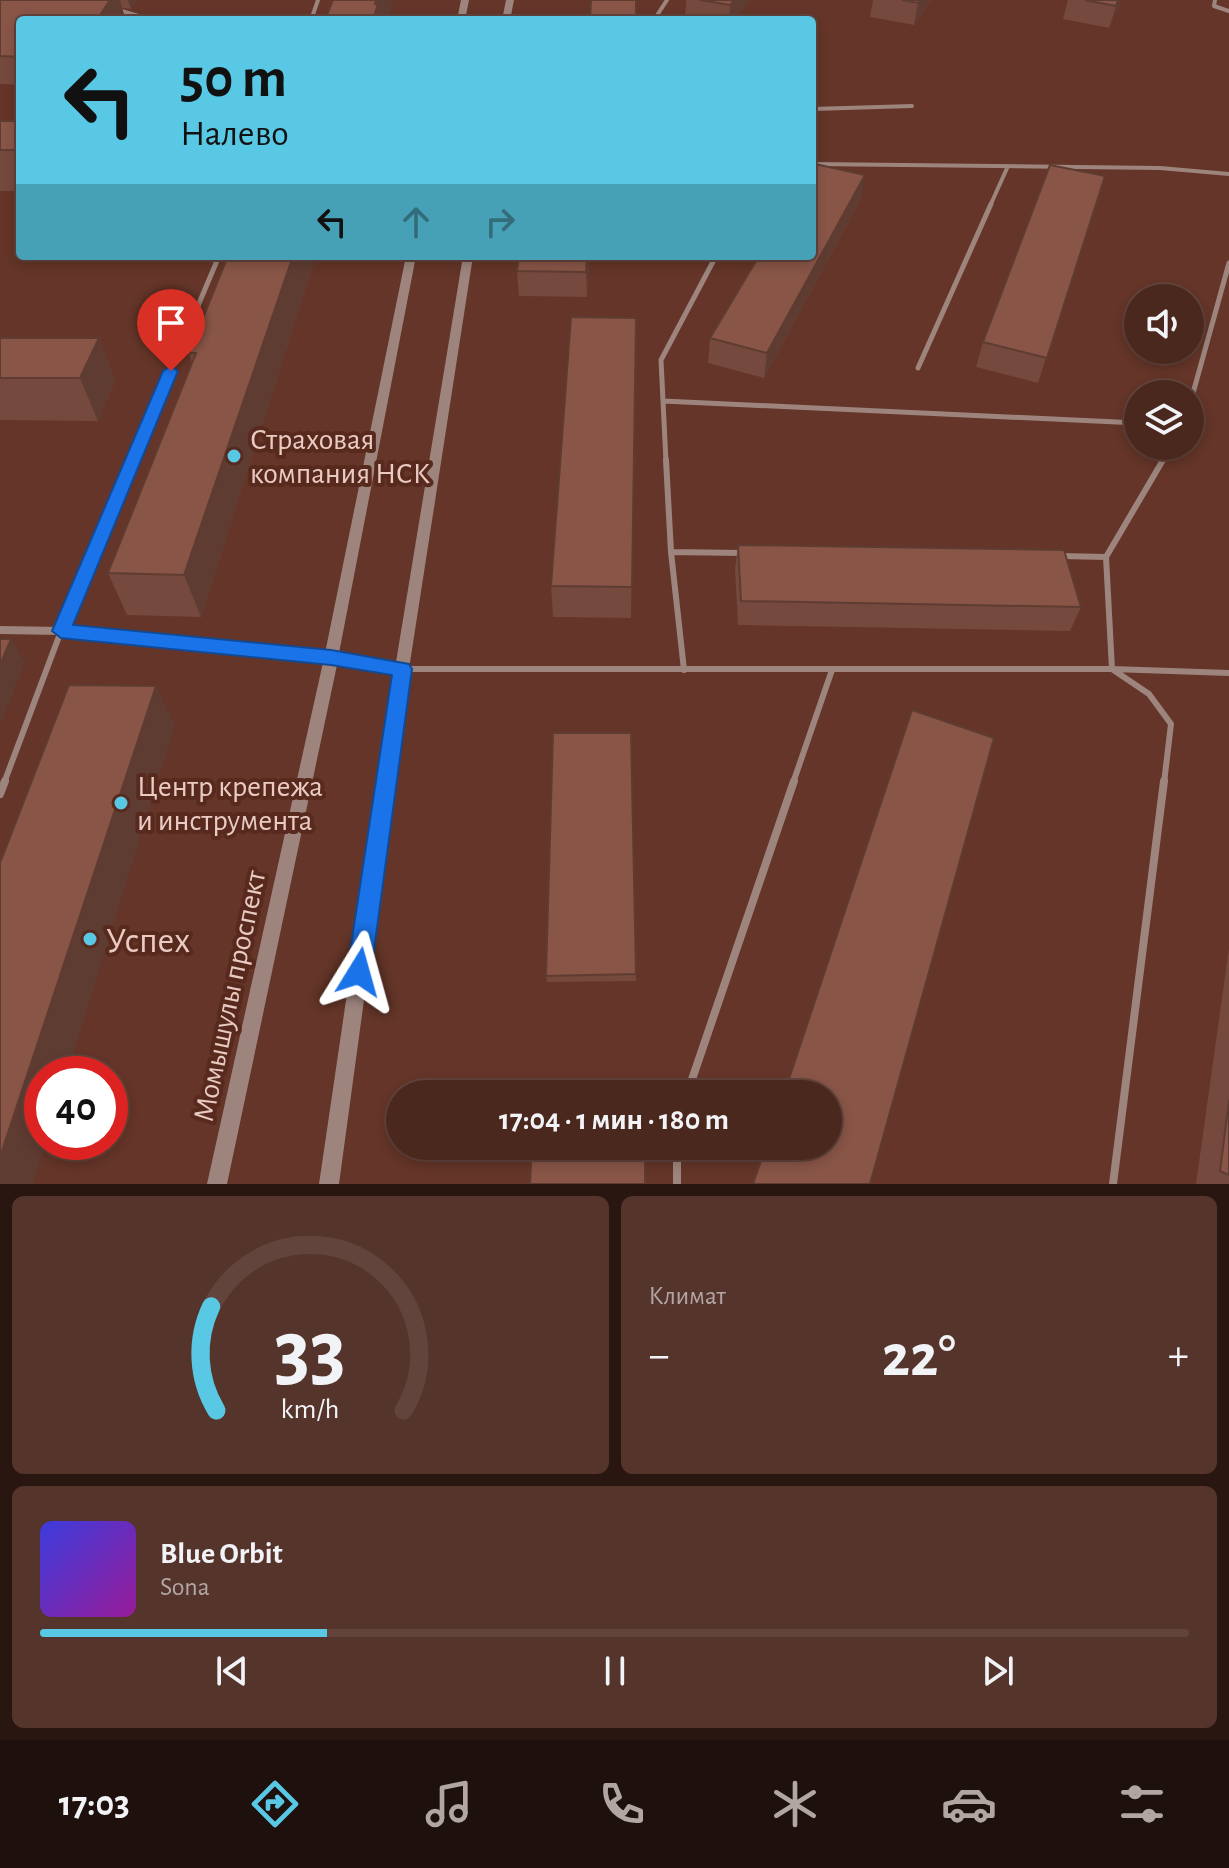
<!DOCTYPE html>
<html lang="ru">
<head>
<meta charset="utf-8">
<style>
  :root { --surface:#4b281e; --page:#55342b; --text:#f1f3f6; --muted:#b2a6a4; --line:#62443c; --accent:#58c8e4 }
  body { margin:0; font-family:"Alegreya Sans",sans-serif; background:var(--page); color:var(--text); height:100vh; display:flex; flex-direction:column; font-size:30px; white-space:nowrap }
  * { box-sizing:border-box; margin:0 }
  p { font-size:26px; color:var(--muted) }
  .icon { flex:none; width:44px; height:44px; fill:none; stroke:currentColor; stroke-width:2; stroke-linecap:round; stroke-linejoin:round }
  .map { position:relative; height:1184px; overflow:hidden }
  .panel { display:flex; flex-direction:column; gap:12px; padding:12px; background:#291610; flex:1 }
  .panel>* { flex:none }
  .guide { position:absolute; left:16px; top:16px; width:800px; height:244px; border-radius:8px; box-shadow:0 4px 12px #0003,0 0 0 2px var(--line); background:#58c8e4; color:#111; overflow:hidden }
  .tools { position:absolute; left:1124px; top:284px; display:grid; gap:16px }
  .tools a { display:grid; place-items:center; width:80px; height:80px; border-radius:50%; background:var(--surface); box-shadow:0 4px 12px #0003,0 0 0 2px var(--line); font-size:40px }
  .speed { position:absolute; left:24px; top:1056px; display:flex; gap:16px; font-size:40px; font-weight:700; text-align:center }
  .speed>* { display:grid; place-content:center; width:104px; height:104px; border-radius:50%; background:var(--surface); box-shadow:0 4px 12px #0003,0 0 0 2px var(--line); line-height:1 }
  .speed .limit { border:12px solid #d22; background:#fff; color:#111 }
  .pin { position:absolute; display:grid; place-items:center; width:68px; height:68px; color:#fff; margin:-82px -34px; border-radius:50% 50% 50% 0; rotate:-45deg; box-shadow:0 0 8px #0007 }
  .pin .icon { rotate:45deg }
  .me { position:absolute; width:88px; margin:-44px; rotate:8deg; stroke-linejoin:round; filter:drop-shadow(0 0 6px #0008) }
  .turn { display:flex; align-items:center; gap:28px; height:168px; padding:0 32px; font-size:36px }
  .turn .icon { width:104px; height:104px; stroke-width:2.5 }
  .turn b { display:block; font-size:56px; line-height:68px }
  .lanes { display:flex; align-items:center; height:76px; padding:0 32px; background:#0003; justify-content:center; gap:40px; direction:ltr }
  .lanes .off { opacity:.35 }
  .big { font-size:60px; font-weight:700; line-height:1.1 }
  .panel .tile { flex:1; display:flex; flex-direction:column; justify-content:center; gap:12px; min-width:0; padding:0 28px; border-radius:12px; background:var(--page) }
  .panel .dial { align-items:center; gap:0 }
  .dial svg { height:208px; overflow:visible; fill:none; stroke:var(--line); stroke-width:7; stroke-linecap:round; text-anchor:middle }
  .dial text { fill:var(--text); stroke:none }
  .song { display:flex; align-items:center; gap:24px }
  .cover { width:96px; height:96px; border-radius:12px; background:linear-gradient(135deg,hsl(240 70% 55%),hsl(300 70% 35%)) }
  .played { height:8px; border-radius:4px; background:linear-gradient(90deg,var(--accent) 25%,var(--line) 25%) }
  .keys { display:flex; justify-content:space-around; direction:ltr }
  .heat { display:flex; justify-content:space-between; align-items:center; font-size:44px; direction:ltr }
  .panel .tiles { flex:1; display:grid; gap:12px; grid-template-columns:1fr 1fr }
  .tile:last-child { grid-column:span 2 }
  .trip { position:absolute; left:386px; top:1080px; width:456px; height:80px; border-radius:40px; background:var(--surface); box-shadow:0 4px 12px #0003,0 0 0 2px var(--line); font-weight:700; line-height:80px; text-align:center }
  .tabs { display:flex; height:128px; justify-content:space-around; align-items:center; background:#1e100c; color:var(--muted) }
  .tabs .icon { width:56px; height:56px }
  .tabs .active { color:var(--accent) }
  .tabs b { font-size:36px; color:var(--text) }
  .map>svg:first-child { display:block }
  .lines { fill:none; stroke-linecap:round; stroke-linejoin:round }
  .service-far3 { stroke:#9d857e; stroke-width:4 }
  .service-far2 { stroke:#9d857e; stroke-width:5 }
  .service-far1 { stroke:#9d857e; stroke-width:6 }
  .service { stroke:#9d857e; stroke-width:8 }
  .minor { stroke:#9d857e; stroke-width:8 }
  .tertiary { fill:#9d857e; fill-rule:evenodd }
  .wall { fill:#75493d }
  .shaded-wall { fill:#5f3c32 }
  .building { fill:#885547; stroke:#5f3c32; stroke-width:2 }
  .route { fill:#1a73e8; stroke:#114b97; stroke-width:2 }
  .poi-dot { fill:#58c8e4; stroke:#582a1d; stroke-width:3 }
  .labels { text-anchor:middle; stroke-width:8; stroke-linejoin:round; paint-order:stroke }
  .poi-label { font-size:30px; fill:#e9cbc3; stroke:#582a1d; text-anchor:start }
  .street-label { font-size:30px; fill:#e9cbc3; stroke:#582a1d }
  .near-poi-label { font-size:36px; fill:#e9cbc3; stroke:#582a1d; text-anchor:start }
</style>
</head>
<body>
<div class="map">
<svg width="1229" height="1184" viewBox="0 0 1229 1184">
  <rect width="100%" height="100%" fill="#643528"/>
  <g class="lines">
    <path class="service-far3" d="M1215,0l-1,6 15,5
      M118,10l34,10
      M311,20l7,-20
      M654,20l13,-20
      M812,109l100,-3
      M812,164l348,4 69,6
      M990,206l18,-40"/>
    <path class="service-far2" d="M918,368l73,-164
      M663,401l475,22
      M1190,404l39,-141
      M132,462l87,-206
      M666,462l-5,-102 55,-104
      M1161,462l10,-16"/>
    <path class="service-far1" d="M666,460l5,92 13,118
      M671,552l71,1
      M1061,556l45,1 6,112
      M1106,557l57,-97
      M402,669h710l117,4
      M1112,669l37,25 22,30 -7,59
      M4,783l57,-152 72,-171
      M793,783l39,-113"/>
    <path class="service" d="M0,794l5,-13
      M687,1094l107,-313
      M677,1146v38
      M1113,1184l51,-403"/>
    <path class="minor" d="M0,630l61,1 270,27"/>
    <path class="tertiary" d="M461,0h8l-4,20h-8z
      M506,0h8l-4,20h-8z
      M406,256h10l-77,397 57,9 67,-406h10l-64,413 -70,515h-20l75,-510 -57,-9 -110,519h-20l117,-526z"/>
  </g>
  <path class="wall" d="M0,0h137l-6,9 -9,-1 3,10 -105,2v65l-20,-1z
    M686,0h64l-16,20h-49z
    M873,0h58l-17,25 -44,-8z
    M1068,0h53l-12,28 -46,-9z
    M0,121h20v70h-20z
    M1105,176l-67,207 -62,-16 7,-25z
    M861,199l-97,179 -56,-15 2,-25z
    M228,256h88l-115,361 -74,-2 -19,-42 84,-210 -3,-10z
    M519,256h70l-2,41 -68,-1 -2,-25z
    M636,318l-5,300 -78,-1 -2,-31z
    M0,338h99l16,43 -17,40 -98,-1z
    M738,545l343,62 -11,24 -332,-6 -3,-56z
    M631,733l5,248 -89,1 -1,-6z
    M1229,948v236h-33z"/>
  <path class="shaded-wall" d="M110,0h10l5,18 -1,2h-27z
    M128,0h9l-6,9z
    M376,0h17l-6,20h-14z
    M734,0h16l-16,20h-5l1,-15z
    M920,0h11l-17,25 4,-22z
    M1118,0h3l-12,28 7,-22z
    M865,175l-4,24 -97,179 3,-25z
    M293,256h23l-115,361 -17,-42z
    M587,256h2l-2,41 -1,-25z
    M99,338l16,43 -17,40 -18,-43z
    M11,639l14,24 -25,63v-61z
    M156,686l19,40 -108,348h-25v68h4l-13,42h-33v-27z"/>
  <path class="building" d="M0,0h110l-13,20h-77v37l-20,-1z
    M333,0h43l-1,4h3l-5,16h-48z
    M591,0h45v20h-46z
    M700,0h34l-4,5z
    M902,0h18l-2,3z
    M1085,0h33l-2,6z
    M0,121h20v29h-20z
    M815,164l50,11 -98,178 -57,-15 49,-82h53v-88z
    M1050,165l55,11 -58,182 -64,-16z
    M228,256h65l-109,319 -76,-2 88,-220h-7z
    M519,256h68l-1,16 -69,-1z
    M571,317l65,1 -4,269 -81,-1z
    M0,338h99l-19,40h-80z
    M738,545l326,5 17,57 -340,-6z
    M0,639h11l-11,26z
    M69,685l87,1 -156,471v-294z
    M912,710l82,28 -124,446h-117l13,-38h62v-52h-44z
    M553,733h78l5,241 -90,2z
    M1229,1100v75l-9,-4z
    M532,1146h113v38h-115z"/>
  <path class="route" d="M171,366l7,5 -105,254 258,25 78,14 3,5 -41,303 -4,8 -8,3 -8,-3 -4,-8 45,-297 -61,-10 -270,-27 -9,-7 111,-260z"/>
  <g class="poi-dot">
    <circle cx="234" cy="456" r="8"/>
    <circle cx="121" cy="803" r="8"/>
    <circle cx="90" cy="939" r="8"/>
  </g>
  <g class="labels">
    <g class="poi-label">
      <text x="250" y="449">Страховая<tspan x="250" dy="34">компания НСК</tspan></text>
      <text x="137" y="796">Центр крепежа<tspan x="137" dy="34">и инструмента</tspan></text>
    </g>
    <g class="street-label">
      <text transform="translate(229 996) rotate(-78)" y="10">Момышулы проспект</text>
    </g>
    <g class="near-poi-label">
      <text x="106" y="952">Успех</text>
    </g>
  </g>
</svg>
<div class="tools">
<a><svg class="icon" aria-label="sound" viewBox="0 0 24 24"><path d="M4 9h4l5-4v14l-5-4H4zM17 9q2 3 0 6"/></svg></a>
<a><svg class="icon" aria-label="layers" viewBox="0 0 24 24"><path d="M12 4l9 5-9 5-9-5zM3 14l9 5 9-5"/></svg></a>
</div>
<div class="speed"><div class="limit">40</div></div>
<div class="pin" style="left:171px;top:371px;background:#d93025"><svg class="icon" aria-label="arrive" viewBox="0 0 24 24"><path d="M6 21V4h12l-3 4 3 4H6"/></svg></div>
<svg class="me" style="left:359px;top:972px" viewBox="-20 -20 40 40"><path d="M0-17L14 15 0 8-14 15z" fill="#1a73e8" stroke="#fff" stroke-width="4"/></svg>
<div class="trip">17:04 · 1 мин · 180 m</div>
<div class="guide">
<div class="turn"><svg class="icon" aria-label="left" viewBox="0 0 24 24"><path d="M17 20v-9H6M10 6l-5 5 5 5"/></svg><div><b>50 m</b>Налево</div></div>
<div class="lanes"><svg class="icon" aria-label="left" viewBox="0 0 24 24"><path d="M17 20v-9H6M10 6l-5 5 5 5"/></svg><svg class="icon off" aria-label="ahead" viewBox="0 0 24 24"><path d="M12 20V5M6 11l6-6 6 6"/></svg><svg class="icon off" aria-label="right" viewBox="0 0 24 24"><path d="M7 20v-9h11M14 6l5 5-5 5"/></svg></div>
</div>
</div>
<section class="panel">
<div class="tiles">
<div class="tile dial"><svg viewBox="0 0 100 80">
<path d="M14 69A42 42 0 1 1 86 69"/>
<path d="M14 69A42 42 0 0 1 12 29" stroke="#58c8e4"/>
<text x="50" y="56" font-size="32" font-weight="700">33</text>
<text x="50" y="72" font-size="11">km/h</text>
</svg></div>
<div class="tile"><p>Климат</p>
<div class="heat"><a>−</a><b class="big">22°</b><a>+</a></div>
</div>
<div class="tile">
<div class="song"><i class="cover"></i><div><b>Blue Orbit</b><p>Sona</p></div></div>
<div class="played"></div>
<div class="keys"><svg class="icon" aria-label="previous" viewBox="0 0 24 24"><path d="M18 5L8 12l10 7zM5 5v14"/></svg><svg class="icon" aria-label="pause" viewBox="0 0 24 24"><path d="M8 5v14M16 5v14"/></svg><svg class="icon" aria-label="next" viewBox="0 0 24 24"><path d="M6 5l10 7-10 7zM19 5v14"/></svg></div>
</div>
</div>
</section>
<nav class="tabs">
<b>17:03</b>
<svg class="icon active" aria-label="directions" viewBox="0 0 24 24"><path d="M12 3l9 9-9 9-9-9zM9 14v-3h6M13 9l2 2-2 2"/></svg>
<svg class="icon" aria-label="music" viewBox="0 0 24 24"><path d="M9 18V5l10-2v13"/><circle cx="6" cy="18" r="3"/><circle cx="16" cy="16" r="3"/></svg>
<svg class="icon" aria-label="phone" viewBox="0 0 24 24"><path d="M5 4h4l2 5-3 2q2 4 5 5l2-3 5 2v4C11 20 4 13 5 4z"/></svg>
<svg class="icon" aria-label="climate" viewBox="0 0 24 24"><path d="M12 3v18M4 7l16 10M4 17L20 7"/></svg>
<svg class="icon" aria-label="car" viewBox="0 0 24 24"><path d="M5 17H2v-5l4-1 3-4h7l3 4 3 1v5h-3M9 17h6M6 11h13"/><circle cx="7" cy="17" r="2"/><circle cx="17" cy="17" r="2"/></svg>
<svg class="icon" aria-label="filters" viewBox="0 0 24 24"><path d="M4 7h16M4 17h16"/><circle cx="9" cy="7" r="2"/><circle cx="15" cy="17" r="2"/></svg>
</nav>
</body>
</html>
